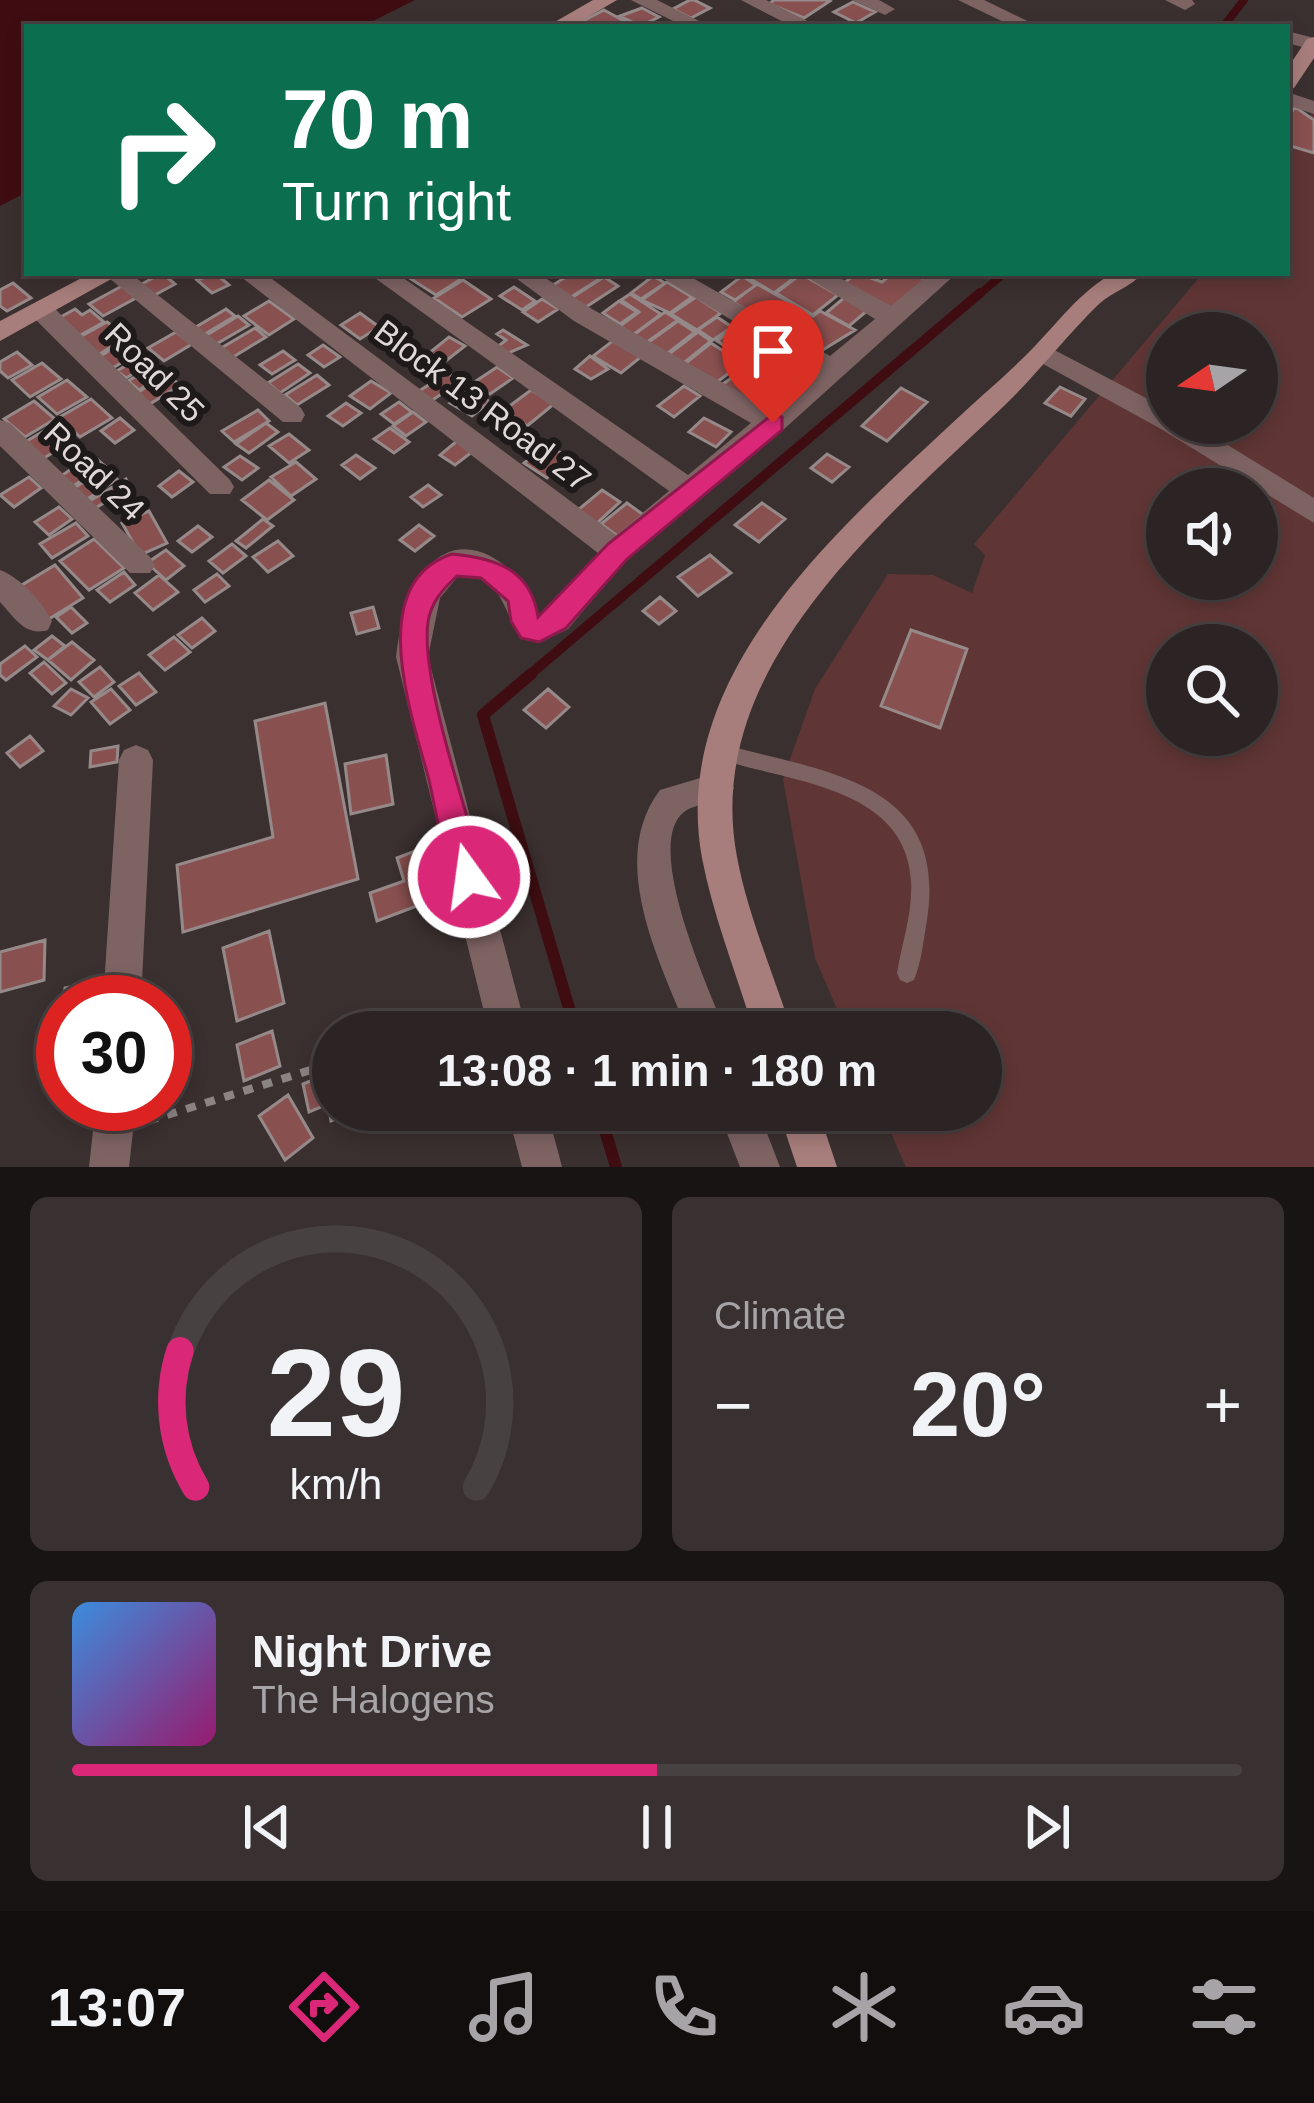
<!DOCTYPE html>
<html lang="en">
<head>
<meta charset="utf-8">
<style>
  :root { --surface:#2c2424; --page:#383031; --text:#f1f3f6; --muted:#a6a4a6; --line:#484141; --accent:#db2777 }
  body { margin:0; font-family:Arial,sans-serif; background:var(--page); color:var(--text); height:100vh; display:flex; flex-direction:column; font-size:45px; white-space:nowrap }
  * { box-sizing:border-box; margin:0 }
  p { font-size:39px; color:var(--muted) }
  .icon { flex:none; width:66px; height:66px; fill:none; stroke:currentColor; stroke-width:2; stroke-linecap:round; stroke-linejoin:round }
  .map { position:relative; height:1167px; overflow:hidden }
  .drawer { display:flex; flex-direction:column; gap:30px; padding:30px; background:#181414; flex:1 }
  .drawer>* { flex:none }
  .guide { position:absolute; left:24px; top:24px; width:1266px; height:252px; border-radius:0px; box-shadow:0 6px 18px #0003,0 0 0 3px var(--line); background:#0b6e4f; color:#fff; overflow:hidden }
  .needle { width:78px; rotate:257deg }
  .buttons { position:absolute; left:1146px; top:312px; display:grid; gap:24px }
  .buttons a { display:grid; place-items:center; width:132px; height:132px; border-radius:50%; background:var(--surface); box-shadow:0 6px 18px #0003,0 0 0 3px var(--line); font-size:60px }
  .speed { position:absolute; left:36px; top:975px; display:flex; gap:24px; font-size:60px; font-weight:700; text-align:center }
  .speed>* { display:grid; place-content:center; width:156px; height:156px; border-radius:50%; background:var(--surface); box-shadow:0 6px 18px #0003,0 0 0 3px var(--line); line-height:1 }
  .speed .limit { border:18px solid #d22; background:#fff; color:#111 }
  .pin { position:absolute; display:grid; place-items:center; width:102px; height:102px; color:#fff; margin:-123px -51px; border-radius:50% 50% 50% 0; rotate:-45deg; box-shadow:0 0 12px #0007 }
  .pin .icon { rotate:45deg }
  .me { position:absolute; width:132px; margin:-66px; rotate:346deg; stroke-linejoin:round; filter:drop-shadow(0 0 9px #0008) }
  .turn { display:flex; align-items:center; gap:42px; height:252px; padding:0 60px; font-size:54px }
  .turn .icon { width:156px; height:156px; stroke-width:2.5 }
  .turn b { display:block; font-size:84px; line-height:102px }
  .big { font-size:90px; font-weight:600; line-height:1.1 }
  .drawer .widget { flex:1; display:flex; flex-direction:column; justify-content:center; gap:18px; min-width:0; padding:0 42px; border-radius:18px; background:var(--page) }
  .drawer .dial { align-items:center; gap:0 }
  .dial svg { height:312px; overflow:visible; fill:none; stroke:var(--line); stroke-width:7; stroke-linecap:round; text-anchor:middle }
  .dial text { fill:var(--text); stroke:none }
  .song { display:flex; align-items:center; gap:36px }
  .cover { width:144px; height:144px; border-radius:18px; background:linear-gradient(135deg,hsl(210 70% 55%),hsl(320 70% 35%)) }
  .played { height:12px; border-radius:6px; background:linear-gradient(90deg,var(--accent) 50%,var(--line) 50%) }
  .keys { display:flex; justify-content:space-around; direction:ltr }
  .heat { display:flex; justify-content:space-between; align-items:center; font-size:66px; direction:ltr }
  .drawer .tiles { flex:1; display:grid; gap:30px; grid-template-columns:1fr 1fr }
  .widget:last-child { grid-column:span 2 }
  .trip { position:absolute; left:312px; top:1011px; width:690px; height:120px; border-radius:60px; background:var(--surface); box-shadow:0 6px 18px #0003,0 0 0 3px var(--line); font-weight:600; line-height:120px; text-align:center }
  .tabs { display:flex; height:192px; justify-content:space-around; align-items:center; background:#120e0e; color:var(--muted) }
  .tabs .icon { width:84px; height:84px }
  .tabs .on { color:var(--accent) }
  .tabs b { font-size:54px; color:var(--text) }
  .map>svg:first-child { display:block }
  .green { fill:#603535; fill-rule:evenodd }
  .water { fill:#3f0d11 }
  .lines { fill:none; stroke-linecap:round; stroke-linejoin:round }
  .stream-far2 { stroke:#3f0d11; stroke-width:8 }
  .stream-far1 { stroke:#3f0d11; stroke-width:10 }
  .stream { stroke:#3f0d11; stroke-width:12 }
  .building { fill:#895050; stroke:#968989; stroke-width:3 }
  .path { stroke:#8c8383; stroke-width:8; stroke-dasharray:10 10; stroke-linecap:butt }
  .lane { fill:#7e6363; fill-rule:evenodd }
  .street { fill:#7e6363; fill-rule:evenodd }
  .secondary { fill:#a77e7c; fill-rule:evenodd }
  .route { fill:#db2777; stroke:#8e194d; stroke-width:3 }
  .labels { text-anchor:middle; stroke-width:12; stroke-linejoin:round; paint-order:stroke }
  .street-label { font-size:33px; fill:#dfd8d7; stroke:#1f1a1a }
</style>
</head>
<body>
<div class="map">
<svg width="1314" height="1167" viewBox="0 0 1314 1167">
  <rect width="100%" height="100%" fill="#3b3030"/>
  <path class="green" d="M1314,110v1057h-408l-25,-57h100v-78h-134l-32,-74 -32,-179 32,-90 73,-115 45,1 39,18 13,-38 -11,-11 229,-271h84v-119zM1167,333h90v90h-90zM1167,489h90v90h-90zM1167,645h90v90h-90z"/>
  <path class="water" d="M0,0h415l-54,27h-334v165l-27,14z"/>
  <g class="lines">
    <path class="stream-far2" d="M1223,27l21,-27
      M977,296l28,-23"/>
    <path class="stream-far1" d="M527,677l453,-384"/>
    <path class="stream" d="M531,674l-48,41 93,317
      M599,1110l17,57"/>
  </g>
  <path class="building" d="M690,0h4l16,8 -19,10 -18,-9z
    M774,0h54l2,1 -26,17 -35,-14z
    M853,2l22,10 -19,11 -22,-11z
    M642,8l17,9 -19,9 -20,-10z
    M604,10l20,11 -29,6 -12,-6z
    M1295,107l19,13v33l-27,-8v-27z
    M162,273l13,11 -22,12 -13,-11z
    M215,273l14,12 -17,8 -15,-13z
    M420,273h31l10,6 -25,16 -25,-16z
    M572,273h28l4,3 -36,23 -18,-12z
    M756,273h38l4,2 -24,18 -25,-15z
    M857,273l25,9 11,-9h20l18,10 -36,29 -51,-29z
    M801,274l37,21 -25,20 -37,-22z
    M653,276l12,7 -24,16 -10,-6z
    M742,276l14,9 -21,15 -14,-8z
    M604,277l14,9 -35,23 -15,-9z
    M463,280l28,19 -29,18 -28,-19z
    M667,282l25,15 -22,16 -28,-13z
    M13,283l18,15 -24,13 -7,-5v-16z
    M757,284l39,22 -25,19 -38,-23z
    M122,286l14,12 -33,18 -14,-12z
    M514,287l21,14 -13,9 -22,-14z
    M630,294l31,20 -28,21 -13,-9 19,-14 -18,-12z
    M696,297l25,16 -24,17 -26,-16z
    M845,297l23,13 -19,16 -23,-13z
    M542,299l16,10 -20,13 -15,-10z
    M269,301l25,18 -25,16 -25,-19z
    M619,301l18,11 -17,12 -17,-11z
    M797,306l16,10 7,-5 35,19 -34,21 -46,-27z
    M75,309l7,6 8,-5 14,12 -27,15 -20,-18z
    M226,309l9,7 -35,21 -9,-7z
    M665,312l13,8 -35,25 -11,-9z
    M360,313l19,14 -19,12 -19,-14z
    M238,316l11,9 -36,21 -11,-8z
    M717,317l15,10 -19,13 -15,-10z
    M678,321l17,11 -31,24 -18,-12z
    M107,322l20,15 -29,18 -20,-17z
    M735,327l12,8 6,-5 16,10 -8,6 52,33 -18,13 -78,-51z
    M255,328l11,9 -36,22 -12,-9z
    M503,330l24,15 -21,9 -10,-6 10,-8 -9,-6z
    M176,332l16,12 -28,17 -16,-13z
    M698,332l13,9 -31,25 -15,-9z
    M449,337l16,9 -32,25 -15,-9z
    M127,340l14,11 -30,18 -14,-11z
    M614,340l28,16 -21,17 -28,-17z
    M711,343l31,20 -30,23 -30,-20z
    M323,345l17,12 -16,10 -16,-12z
    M283,351l12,9 -23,14 -12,-9z
    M17,352l15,13 -24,13 -8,-7v-9z
    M145,354l9,8 -28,16 -9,-7z
    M590,356l18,13 -17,10 -16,-10z
    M42,363l19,16 -31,18 -18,-17z
    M157,364l11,8 -29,18 -11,-9z
    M298,364l12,9 -30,20 -12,-10z
    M497,367l16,11 -23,16 -17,-11z
    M747,367l23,15 -27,20 -23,-16z
    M448,373l12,9 -29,19 -12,-10z
    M167,374l13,11 -30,19 -13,-11z
    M317,375l12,10 -32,20 -12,-10z
    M67,380l20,17 -30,17 -19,-17z
    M371,381l20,12 -21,16 -20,-13z
    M684,386l16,10 -26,21 -16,-11z
    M772,386l17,5 -23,18 -14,-8z
    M1060,387l25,12 -14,17 -26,-13z
    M901,388l26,14 -40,39 -25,-15z
    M468,389l22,13 -18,14 -22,-13z
    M531,390l23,14 -27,22 -23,-16z
    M91,399l21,19 -32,19 -22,-19z
    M34,401l21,18 -30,18 -21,-18z
    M399,402l13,10 -18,12 -13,-10z
    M346,403l15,10 -18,13 -15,-10z
    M258,410l11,11 -35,21 -12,-11z
    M413,412l13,10 -20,14 -13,-10z
    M120,418l14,12 -19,13 -14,-12z
    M704,418l27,14 -15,15 -27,-15z
    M266,423l12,9 -29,21 -13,-9z
    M56,424l17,17 -31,18 -17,-17z
    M390,428l19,14 -15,11 -20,-14z
    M289,434l20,16 -20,13 -20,-17z
    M457,441l15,11 -17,13 -15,-10z
    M547,444l23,15 -23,19 -23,-15z
    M827,454l22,13 -17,15 -21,-14z
    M92,455l13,11 -32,20 -12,-10z
    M356,455l19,13 -15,11 -18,-14z
    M240,456l18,12 -16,12 -18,-13z
    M296,462l20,17 -25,17 -20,-19z
    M104,468l13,11 -31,21 -13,-11z
    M179,471l14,11 -21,15 -13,-11z
    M29,477l12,11 -27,19 -14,-12z
    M126,479l4,9 -40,23 -2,-9z
    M269,480l25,20 -27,20 -25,-20z
    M428,485l13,10 -18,12 -12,-10z
    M602,490l18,12 -23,21 -19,-13z
    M627,503l18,13 -26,21 -18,-13z
    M762,503l23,16 -26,23 -24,-17z
    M59,507l13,12 -23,16 -14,-13z
    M149,511l18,32 -27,12 -18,-32z
    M263,519l10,7 -27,22 -10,-7z
    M76,523l12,13 -36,22 -12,-14z
    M419,525l15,11 -19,15 -15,-11z
    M198,526l14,11 -20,15 -14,-11z
    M94,539l30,29 -35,22 -29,-29z
    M278,541l15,15 -25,16 -15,-15z
    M232,544l14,12 -23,17 -14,-12z
    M166,550l18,16 -18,14 -19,-17z
    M710,555l21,18 -33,23 -20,-19z
    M55,565l28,33 -39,24 -27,-34z
    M124,572l11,13 -25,17 -13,-12z
    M217,574l12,12 -24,16 -11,-12z
    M159,575l19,17 -25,18 -18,-17z
    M660,597l16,14 -17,13 -16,-13z
    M71,607l16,16 -15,10 -16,-16z
    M373,607l6,21 -22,6 -6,-21z
    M202,618l13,13 -23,17 -14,-13z
    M911,630l56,19 -27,79 -59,-22z
    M52,636l13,10 -17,14 -14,-10z
    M174,637l16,15 -25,18 -16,-15z
    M72,642l22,18 -23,20 -23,-20z
    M25,646l12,11 -31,23 -6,-5v-11z
    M44,662l22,21 -14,11 -22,-21z
    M100,667l14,15 -20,15 -15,-15z
    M139,673l17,19 -20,13 -17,-19z
    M71,689l17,9 -17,17 -17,-9z
    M111,689l19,21 -20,14 -19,-22z
    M548,689l21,18 -23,21 -22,-18z
    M325,703l33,176 -175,53 -6,-67 96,-28 -18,-116z
    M30,736l13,15 -23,16 -13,-14z
    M118,746l-1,16 -27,5 1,-16z
    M386,755l7,49 -42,10 -6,-50z
    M423,848l15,50 -61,23 -7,-28 34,-12 -7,-23z
    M269,931l15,72 -47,18 -14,-73z
    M45,940l-1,40 -44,12v-40z
    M119,977l-1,25h-54l1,-14z
    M272,1031l8,35 -36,15 -7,-36z
    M333,1072v38h26l-28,11 -3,-17 -19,8 -6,-28z
    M288,1095l25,43 -28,22 -26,-44z"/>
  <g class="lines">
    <path class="path" d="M429,1032l41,-13
      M148,1121l185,-58"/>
    <path class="lane" d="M722,744c105,29 230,37 204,182 -3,18 -5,37 -12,54l-7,3 -7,-3 -3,-7c5,-30 16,-61 14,-92 -5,-96 -125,-99 -195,-123l-3,-6 3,-6z"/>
    <path class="street" d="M631,0h26l54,27h-26z
      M741,0h25l53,27h-26z
      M852,0h27l16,9 -10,6z
      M958,0h26l56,27h-26z
      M1165,0h27l3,4 -10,6z
      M1287,31l27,7v12l-27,-7z
      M1287,92l27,9v13l-27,-9z
      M103,273h27l171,135 4,7 -4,7h-18z
      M236,273h28l352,262 53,-44 -301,-218h28l292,202 63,-52 -177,-102 -65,-48h29l54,36 176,99 46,-38 -160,-97h30l146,83 45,-37 -75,-46h31l60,33 39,-33h27l-174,157 -156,129 -59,70 -29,14 -19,-5c-16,-28 -21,-66 -61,-63l-19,23 -12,59 99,375h-38l-93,-375c4,-30 10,-64 30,-88 41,-48 98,1 113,46l59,-62z
      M40,301l9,2 181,177 4,7 -4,7h-20l-179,-179 -3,-6z
      M1043,344l124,65v14h25l122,75v25l-153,-94 -127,-70 -4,-6 4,-6z
      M0,420l10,3 140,134 5,8 -5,8h-20l-130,-127z
      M0,570c20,7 43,33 52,51l-4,9c-23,7 -34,-13 -48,-28z
      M136,745l12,5 5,10 -12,242h-38l16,-242 5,-10z
      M717,773l12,4 5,11 -5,11c-13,5 -34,4 -45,13 -42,33 26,180 42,220h-38c-29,-72 -81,-172 -28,-242z
      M96,1104h40l-7,63h-40z
      M507,1110h40l15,57h-40z
      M718,1110h40l22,57h-40z"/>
    <path class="secondary" d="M593,0h24l-46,27h-25z
      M1314,37v21l-20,30 -7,2v-21l20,-30z
      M91,273h31l-122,68v-20z
      M1113,273h30c-12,14 -31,19 -44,31 -33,32 -61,69 -94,101 -121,116 -304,262 -268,452 11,59 37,118 55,175h-38c-17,-57 -41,-116 -52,-174 -33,-180 129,-322 246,-431 28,-27 59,-52 86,-80 27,-28 45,-54 79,-74z
      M778,1110h40l19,57h-40z"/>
  </g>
  <path class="route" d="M773,414l9,3v13l-155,129 -61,69 -27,14 -18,-4 -10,-17 -3,-20 -27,-23 -24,-2c-14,13 -26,26 -29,46 -8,58 40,193 57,255l-5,11 -11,4 -12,-4c-14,-33 -20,-72 -28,-108 -16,-61 -66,-197 23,-226 43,4 79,15 86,63l70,-73z"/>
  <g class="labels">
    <g class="street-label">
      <text transform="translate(155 372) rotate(45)" y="12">Road 25</text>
      <text transform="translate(483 405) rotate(37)" y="12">Block 13 Road 27</text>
      <text transform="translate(95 471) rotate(44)" y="12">Road 24</text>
    </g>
  </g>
</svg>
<div class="buttons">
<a><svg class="needle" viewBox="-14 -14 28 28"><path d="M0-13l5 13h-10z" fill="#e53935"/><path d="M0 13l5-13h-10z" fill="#a6a4a6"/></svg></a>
<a><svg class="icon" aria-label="sound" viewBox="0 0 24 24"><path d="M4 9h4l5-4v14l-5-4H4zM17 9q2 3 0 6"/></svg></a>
<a><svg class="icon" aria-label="search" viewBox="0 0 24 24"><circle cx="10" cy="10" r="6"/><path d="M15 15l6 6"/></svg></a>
</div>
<div class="speed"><div class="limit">30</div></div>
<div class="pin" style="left:773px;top:423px;background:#d93025"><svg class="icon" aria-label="arrive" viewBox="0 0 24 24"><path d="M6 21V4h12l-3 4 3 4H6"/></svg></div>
<svg class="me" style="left:469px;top:877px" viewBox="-20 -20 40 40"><circle r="17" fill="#db2777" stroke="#fff" stroke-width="3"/><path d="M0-11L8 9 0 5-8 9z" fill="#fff"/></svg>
<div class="trip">13:08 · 1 min · 180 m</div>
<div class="guide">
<div class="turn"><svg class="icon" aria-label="right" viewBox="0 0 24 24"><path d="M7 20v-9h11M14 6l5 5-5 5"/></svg><div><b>70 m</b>Turn right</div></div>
</div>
</div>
<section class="drawer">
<div class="tiles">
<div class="widget dial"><svg viewBox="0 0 100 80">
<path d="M14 69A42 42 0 1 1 86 69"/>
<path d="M14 69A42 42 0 0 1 10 34" stroke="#db2777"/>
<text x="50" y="56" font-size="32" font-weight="700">29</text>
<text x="50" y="72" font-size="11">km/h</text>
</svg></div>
<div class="widget"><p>Climate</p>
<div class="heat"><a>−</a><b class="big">20°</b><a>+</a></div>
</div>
<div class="widget">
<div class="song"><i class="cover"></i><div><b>Night Drive</b><p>The Halogens</p></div></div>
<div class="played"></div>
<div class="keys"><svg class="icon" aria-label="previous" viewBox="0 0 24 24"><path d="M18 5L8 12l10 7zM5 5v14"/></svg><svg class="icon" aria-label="pause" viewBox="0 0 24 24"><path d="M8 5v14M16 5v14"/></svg><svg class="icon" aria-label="next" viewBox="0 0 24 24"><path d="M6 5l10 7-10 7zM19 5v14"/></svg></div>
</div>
</div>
</section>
<nav class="tabs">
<b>13:07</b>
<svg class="icon on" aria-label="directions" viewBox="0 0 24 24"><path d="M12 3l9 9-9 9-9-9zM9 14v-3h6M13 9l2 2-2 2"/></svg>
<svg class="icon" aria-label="music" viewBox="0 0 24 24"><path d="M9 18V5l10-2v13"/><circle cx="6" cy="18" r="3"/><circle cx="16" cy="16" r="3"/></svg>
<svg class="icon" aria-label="phone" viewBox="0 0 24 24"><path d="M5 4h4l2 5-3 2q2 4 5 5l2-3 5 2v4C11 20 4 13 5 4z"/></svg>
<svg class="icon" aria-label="climate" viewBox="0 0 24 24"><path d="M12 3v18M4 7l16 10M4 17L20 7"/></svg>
<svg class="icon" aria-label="car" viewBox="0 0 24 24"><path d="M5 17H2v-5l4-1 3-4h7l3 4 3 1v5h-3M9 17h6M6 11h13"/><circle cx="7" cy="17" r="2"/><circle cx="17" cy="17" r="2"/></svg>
<svg class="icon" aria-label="filters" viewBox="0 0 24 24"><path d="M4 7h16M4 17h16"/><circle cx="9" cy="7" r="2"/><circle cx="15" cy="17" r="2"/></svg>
</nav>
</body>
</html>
